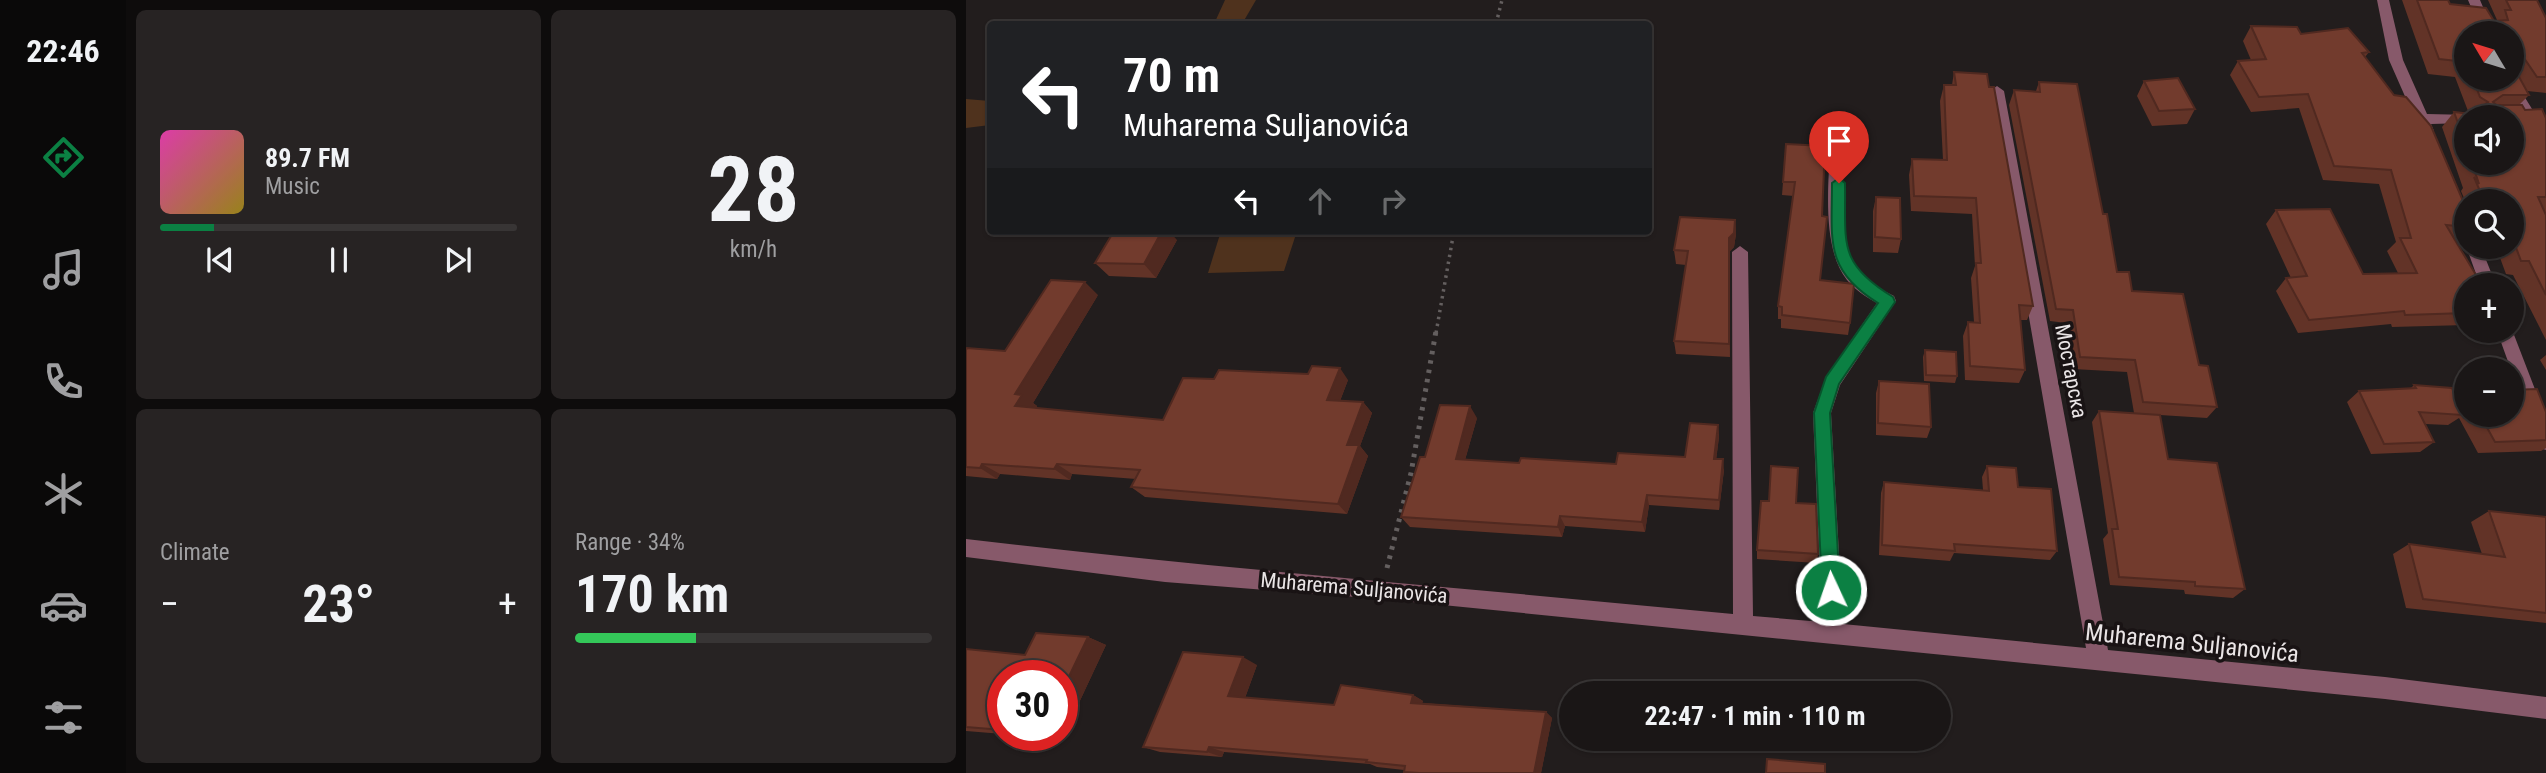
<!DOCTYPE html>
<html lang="en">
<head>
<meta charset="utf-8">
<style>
  :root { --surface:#1a1616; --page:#272323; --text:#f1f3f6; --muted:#9f9fa1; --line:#383535; --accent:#0b8043 }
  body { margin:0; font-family:"Roboto Condensed",sans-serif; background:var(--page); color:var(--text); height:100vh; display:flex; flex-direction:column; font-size:26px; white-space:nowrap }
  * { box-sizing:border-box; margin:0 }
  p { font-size:23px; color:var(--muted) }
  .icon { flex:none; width:38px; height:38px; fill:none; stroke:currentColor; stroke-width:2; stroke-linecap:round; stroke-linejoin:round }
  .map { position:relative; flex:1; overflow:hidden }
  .panel { display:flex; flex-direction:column; gap:10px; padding:10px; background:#0e0c0c; width:840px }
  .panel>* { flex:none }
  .banner { position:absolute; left:21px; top:21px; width:665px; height:214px; border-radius:7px; box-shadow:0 2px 5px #0004,0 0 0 2px var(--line); background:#202124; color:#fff; overflow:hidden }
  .needle { width:46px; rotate:308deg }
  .buttons { position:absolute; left:1488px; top:21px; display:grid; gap:14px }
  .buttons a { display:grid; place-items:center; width:70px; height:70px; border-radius:50%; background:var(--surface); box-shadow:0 2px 5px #0004,0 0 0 2px var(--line); font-size:35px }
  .speed { position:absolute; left:21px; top:660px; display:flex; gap:14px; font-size:35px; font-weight:700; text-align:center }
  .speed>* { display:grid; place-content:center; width:91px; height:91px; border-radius:50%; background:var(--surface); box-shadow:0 2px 5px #0004,0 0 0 2px var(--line); line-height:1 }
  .speed .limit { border:10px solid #d22; background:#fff; color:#111 }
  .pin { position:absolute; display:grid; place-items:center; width:60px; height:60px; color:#fff; margin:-72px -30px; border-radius:50% 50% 50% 0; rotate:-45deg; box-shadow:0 0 7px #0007 }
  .pin .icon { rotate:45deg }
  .me { position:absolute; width:77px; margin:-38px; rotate:357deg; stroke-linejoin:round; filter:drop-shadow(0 0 5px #0008) }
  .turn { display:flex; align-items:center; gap:24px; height:147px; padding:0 21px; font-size:32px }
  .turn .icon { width:91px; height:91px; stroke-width:2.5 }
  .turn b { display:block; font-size:49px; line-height:60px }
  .lanes { display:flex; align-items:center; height:66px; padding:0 21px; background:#0003; justify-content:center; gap:35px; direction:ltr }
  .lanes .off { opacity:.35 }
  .big { font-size:52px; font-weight:700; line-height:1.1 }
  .panel .widget { flex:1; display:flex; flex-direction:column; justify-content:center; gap:10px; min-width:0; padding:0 24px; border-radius:10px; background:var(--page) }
  .panel .dial { align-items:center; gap:0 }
  .dial b { font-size:91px; line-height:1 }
  .song { display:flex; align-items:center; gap:21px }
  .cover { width:84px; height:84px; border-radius:10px; background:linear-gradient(135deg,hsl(320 70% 55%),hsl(50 70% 35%)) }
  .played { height:7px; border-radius:4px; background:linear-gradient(90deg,var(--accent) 15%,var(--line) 15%) }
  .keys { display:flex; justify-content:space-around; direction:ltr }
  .heat { display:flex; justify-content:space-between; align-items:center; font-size:38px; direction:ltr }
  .charge { height:10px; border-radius:5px; background:linear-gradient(90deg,#34c759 34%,var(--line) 0) }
  .panel .tiles { flex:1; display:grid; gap:10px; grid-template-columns:repeat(2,1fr) }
  .trip { position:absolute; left:593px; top:681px; width:392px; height:70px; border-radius:35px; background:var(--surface); box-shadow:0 2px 5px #0004,0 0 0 2px var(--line); font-weight:700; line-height:70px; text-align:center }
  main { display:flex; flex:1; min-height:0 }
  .tab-bar { display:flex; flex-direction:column; width:126px; justify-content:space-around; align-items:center; background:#0a0909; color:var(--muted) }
  .tab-bar .icon { width:49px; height:49px }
  .tab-bar .on { color:var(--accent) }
  .tab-bar b { font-size:32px; color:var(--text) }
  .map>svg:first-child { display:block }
  .green { fill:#4f321d }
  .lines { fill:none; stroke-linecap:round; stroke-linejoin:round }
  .path-far1 { stroke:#645f5f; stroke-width:3.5; stroke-dasharray:2.5 4.5; stroke-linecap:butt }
  .path { stroke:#645f5f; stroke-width:5; stroke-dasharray:3.5 6; stroke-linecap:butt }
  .street { fill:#87596a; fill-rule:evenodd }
  .wall { fill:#623327; fill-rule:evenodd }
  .shaded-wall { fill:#502920 }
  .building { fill:#723b2d; stroke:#502920; stroke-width:2 }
  .route { fill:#0b8043; stroke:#07532c; stroke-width:2 }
  .labels { text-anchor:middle; stroke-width:7; stroke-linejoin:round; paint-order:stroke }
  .street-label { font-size:21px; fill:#eae5e6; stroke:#191314 }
  .near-street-label { font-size:24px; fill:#eae5e6; stroke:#191314 }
</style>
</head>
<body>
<main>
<nav class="tab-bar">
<b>22:46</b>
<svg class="icon on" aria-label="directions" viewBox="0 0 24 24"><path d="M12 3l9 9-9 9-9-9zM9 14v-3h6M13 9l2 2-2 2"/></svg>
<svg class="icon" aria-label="music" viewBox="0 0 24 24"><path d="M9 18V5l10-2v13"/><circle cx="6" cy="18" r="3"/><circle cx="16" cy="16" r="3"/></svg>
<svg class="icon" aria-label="phone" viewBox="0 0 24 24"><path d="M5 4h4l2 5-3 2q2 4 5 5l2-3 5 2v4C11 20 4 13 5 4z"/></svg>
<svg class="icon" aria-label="climate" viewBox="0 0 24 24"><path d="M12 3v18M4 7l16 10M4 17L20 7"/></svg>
<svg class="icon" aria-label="car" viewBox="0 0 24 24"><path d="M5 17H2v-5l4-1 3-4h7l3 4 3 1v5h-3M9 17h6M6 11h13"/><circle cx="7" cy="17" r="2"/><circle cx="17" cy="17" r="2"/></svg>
<svg class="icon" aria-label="filters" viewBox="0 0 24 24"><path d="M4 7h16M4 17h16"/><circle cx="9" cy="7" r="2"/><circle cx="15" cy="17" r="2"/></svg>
</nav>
<section class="panel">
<div class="tiles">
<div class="widget">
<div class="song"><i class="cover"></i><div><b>89.7 FM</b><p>Music</p></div></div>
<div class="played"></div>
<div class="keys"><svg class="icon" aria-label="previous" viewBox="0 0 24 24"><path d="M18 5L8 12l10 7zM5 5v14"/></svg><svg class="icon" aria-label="pause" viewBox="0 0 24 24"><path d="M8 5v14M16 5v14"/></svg><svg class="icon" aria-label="next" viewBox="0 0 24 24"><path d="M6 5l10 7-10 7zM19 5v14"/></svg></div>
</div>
<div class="widget dial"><b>28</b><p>km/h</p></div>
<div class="widget"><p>Climate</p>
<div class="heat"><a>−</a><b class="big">23°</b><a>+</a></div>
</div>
<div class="widget"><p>Range · 34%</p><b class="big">170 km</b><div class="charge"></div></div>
</div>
</section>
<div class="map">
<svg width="1580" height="773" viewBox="0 0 1580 773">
  <rect width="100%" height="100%" fill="#221d1d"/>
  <path class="green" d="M259,0h31l-14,24h-28z
    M0,99l24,2v24l-24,3z
    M255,231h76l-13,40 -76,2z"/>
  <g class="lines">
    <path class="path-far1" d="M530,24l6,-24
      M470,333l18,-102"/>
    <path class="path" d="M421,568l24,-95 25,-142"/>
    <path class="street" d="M1411,0h12l14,60 24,54 44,1 2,2h-7v6l-35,1 3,7 -2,4h-10l-33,-75z
      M1502,0h12l14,33h-12z
      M1545,75l26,42 -2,3 -24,2v-5h-28l7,-5h30l-18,-33h9z
      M1031,86l7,5 104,559 277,27 161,20v22l-161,-20 -1003,-100 -217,-17 -199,-25v-18c255,30 511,50 767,75l-1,-362 8,-6 8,6 5,364 69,6 -9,-209 13,-36 51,-74c-11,-6 -22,-13 -30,-23 -28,-35 -17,-108 -16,-151l7,-5 7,5c0,37 -9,105 9,138 9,14 26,22 40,29l2,5 -56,84 -9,28 12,211 243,24 -96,-557z
      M1500,246l15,1 15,38h-16z
      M1545,327l35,91v32l-6,-2 -3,-6 -40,-111h14z"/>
  </g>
  <path class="wall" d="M1436,0h46l2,4 44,17 3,-1 -9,-20h49l9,18v75l-19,-2 2,4 -10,10 6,5 21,8v95h-1l1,2v125l-33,-65 -7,-1 -10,-27h15v-46h-45v2l-5,-12 2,-3 -21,-61 12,-15 19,2 -5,-3 -13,-34 -27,-3zM1500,33l45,46h-45zM1500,117l45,46h-45z
    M1285,26l50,8 68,18 -4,5 101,151v34l-10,-1 10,44v40l-74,2 -1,-3 -93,9 -22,-42 10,-13h5l-25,-54 10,-14 87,64 35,-1 -11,-22 9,-9 -17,-58 -56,-4 -24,-72 -48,4 -21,-37 8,-14 13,-1 -8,-19z
    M988,72l35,15 44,219 -6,14h-7l5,50 -6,13 -54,-3 -2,-44 5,-14h6l-3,-44 4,-12 -3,-52 -61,-3 -2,-36 3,-16 31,1 -3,-59 4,-16h8z
    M1178,81l51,28 -8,15 -35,2 -15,-30z
    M1073,82l64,132 14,58 15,19 67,74 18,42 -10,11 -47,-3 8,44 77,130 -12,9 -48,-4 -1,-4 -74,-5 -7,-46 5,-6 -16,-111 7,-11 35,2 -7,-41 -54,-3 -7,-46 -16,-2 -41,-216 5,-15 22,1z
    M820,144l34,136 30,43 -2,12 -67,-7v-9h-3v-13l16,-110 -12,-1z
    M910,197l25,42 -3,14 -25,-1v-41z
    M769,220l1,14 -2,13 -5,5 1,105 -54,-3 -2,-13 12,-76 -10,-1 -2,-14z
    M211,240l-21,38 -47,-2 -14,-13z
    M132,295l-65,108 4,3 -1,2 127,12 51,-41 134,1 -8,21 23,1 9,11 -12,33 8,10 -21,58 -202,-17 -14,-10 5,-8 -64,-5 -2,6 -70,-6 -3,5 -31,-3v-126l39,1z
    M959,350l32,26 -2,7 -31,-2 -1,-24z
    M1580,355v15l-6,-10z
    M913,381l52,46 -4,11 -51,-3v-42z
    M1448,385l43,15 9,-7v22h45l35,-3v36l-5,3 -63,2 -19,-35 -11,7 -23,-1 9,18 -14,10 -49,2 -24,-52 12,-11 51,-2z
    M511,418l-12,42 54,3 97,1 69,-7 33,-32 1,12 -3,22 8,11 -5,40 -70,-5 -4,27 -80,-6 -3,11 -152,-10 -9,-10 24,-60z
    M1021,466l31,21 39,64 -7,9 -96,-7 -4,8 -71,-6 2,-62 3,-11 99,8 -1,-13z
    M830,503l22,51 -1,9 -60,-4v-9z
    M1523,511l57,6v106l-140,-15 -13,-54 16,-10 73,10 -11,-32z
    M122,637l18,8 -44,94 -45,-4h45l-59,-59v58l-37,-3v-82l59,6z
    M291,665l-12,33 89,7 79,-10 10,6 -1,2 124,9 6,6 -11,55h-135l-2,-1v-2l-27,-3 -7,-3 -146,-12 -2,5 -62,-5 -17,-5z"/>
  <path class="shaded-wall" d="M1555,62l-10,11 1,-9z
    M769,220l1,14 -2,13 -5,5 1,105 -1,-119z
    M196,231h7l8,9 -21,38 -12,-14z
    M119,282l13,13 -65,108 4,3 -6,11 -16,-11v-12z
    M374,368l8,12 -12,31 -9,-11z
    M397,402l9,11 -12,33 8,10 -21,58 -9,-10 9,-59z
    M504,406l7,12 -15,52 -6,-11z
    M752,425l1,12 -4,33 -1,-11z
    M757,459l1,11 -5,40v-10z
    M16,464l18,10 -3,5 -17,-11z
    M91,464l15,10 -2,6 -16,-11z
    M681,495l2,10 -4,27 -3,-10z
    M594,516l5,10 -3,11 -4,-10z
    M122,637l18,8 -44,94 -14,-4h14v-44z
    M277,657l14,8 -14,38 -15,-7z
    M447,695l10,6 -2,8 -10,-6z
    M580,712l6,6 -11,55h-7z
    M243,747l15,5 -2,5 -15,-5z"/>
  <path class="building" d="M1451,0h31l2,4 36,4 8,13 14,-1 -3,-10h6l-5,-10h31l9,18v59h-9l-13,-19 -3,4 -9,2 17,31h-26l-10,7 3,3h26l3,5 17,-1 4,9v79h-8l8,18v80l-17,-34h-8l-10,-27v-33h-29v-5l-8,-19 5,7 -7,-21h39v-46h-45v28l-12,-33 34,4 -4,-11 4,-3 -8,-5 -7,-18h38v-46h-45v29l-27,-3z
    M1285,26l46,1 4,7 47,-6 21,24 -7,1 32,42 12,2 25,29 35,82v19l-20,-2 36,60h-16v28l-61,2 -1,-4 -95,9 -23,-42 21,-2 -31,-66 54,-1 33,65 54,-1 -17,-35h11l-20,-68 -57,-4 -26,-72 -49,3 -21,-36 28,-2z
    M988,72l33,2 2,13h5l39,219 -14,-1 6,65 -55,-4 -2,-44 12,1 -4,-60h5l-5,-65 -62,-2 -2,-37 35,1 -3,-75h12z
    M1212,78l17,31 -36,2 -15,-30z
    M1073,82l38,2 26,130h4l10,58h12l3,19 51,3 16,71 9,1 9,41 -74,-5 -8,-42 -55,-3 -7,-47 -17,-1 -42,-219 26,2z
    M820,144l39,2 -3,70 5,1 -7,63 34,4 -4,39 -68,-8v-8l-4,-1 17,-124h-12z
    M910,197l24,1 1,41 -26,-2z
    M714,217l55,3 -1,13 -5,5v106l-55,-3 14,-90 -14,-1z
    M148,231h48l-18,33 -49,-1z
    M85,280l34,2 -70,112 7,1 -7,11 148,14 20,-42 31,1 5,-9 89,4 4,-8 28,2 -13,32 36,2 -16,43h12l-21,59 -207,-17 9,-17 -83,-6 -3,5 -72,-5 -2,4 -14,-1v-117l1,-2 38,3z
    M959,350l31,2 1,24 -31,-1z
    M913,381l50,3 2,43 -53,-4z
    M1448,385l38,3 10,27 -43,-3 15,30 -50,2 -25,-53 57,-3z
    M1571,389l9,23v28l-51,2 -15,-27h31v-25z
    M474,405l30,1 -14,53 63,4 2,-5 95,6 2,-11 67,4 5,-34 28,2 -4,34h9l-4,41 -72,-5 -5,27 -82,-6 -2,11 -157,-10 19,-60h5z
    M1133,411l61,4 8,44 49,4 28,126 -50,-3v-4l-76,-5 -7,-48h6z
    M805,466l27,2 -2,35 20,1 2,50 -61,-4 4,-49h8z
    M1021,466l29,2 2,19 33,2 6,62 -103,-7 1,7 -73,-6 2,-63 105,9z
    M1523,511l57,6v96l-123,-14 -14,-55 96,13z
    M70,633l52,4 -26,54v-15h-59v54l-37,-3v-78l59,6z
    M217,652l60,5 -15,39 106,9 7,-20 72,10 -2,8 135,9 -12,61h-115l-15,-1 1,-6 -39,-4 1,-2 -158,-13 -2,5 -64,-5z
    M686,680l50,4 -1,9h-51z
    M801,759l58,5v9h-59z"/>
  <path class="route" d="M873,178l6,5c1,60 -8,80 48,114l2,5 -56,82 -9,29 10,177 -3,6 -6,3 -7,-3 -2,-6 -8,-177 12,-36 52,-74c-54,-33 -46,-63 -46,-120z"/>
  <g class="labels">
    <g class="street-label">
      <text transform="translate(1105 371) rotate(79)" y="7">Мостарска</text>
      <text transform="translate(388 588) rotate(5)" y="7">Muharema Suljanovića</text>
    </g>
    <g class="near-street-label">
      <text transform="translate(1226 643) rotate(6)" y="8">Muharema Suljanovića</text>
    </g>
  </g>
</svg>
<div class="buttons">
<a><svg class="needle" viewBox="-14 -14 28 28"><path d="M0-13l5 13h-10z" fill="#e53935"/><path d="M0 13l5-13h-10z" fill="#9f9fa1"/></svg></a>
<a><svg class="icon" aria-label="sound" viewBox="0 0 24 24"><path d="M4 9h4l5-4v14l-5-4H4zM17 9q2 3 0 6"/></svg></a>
<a><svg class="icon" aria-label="search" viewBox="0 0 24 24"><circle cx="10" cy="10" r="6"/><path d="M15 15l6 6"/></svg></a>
<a>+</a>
<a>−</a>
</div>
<div class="speed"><div class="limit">30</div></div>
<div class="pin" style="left:873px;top:183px;background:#d93025"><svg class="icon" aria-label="arrive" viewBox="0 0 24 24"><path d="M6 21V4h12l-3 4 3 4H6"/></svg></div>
<svg class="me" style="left:865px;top:590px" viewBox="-20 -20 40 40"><circle r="17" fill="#0b8043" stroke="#fff" stroke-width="3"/><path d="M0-11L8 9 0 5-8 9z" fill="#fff"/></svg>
<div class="trip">22:47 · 1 min · 110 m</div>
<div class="banner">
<div class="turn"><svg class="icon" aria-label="left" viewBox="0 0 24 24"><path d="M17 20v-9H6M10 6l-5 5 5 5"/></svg><div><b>70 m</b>Muharema Suljanovića</div></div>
<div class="lanes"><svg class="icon" aria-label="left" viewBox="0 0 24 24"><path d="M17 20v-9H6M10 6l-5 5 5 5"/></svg><svg class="icon off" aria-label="ahead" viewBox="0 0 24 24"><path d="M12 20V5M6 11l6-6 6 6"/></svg><svg class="icon off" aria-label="right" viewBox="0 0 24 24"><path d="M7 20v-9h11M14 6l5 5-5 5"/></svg></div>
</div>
</div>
</main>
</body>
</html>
